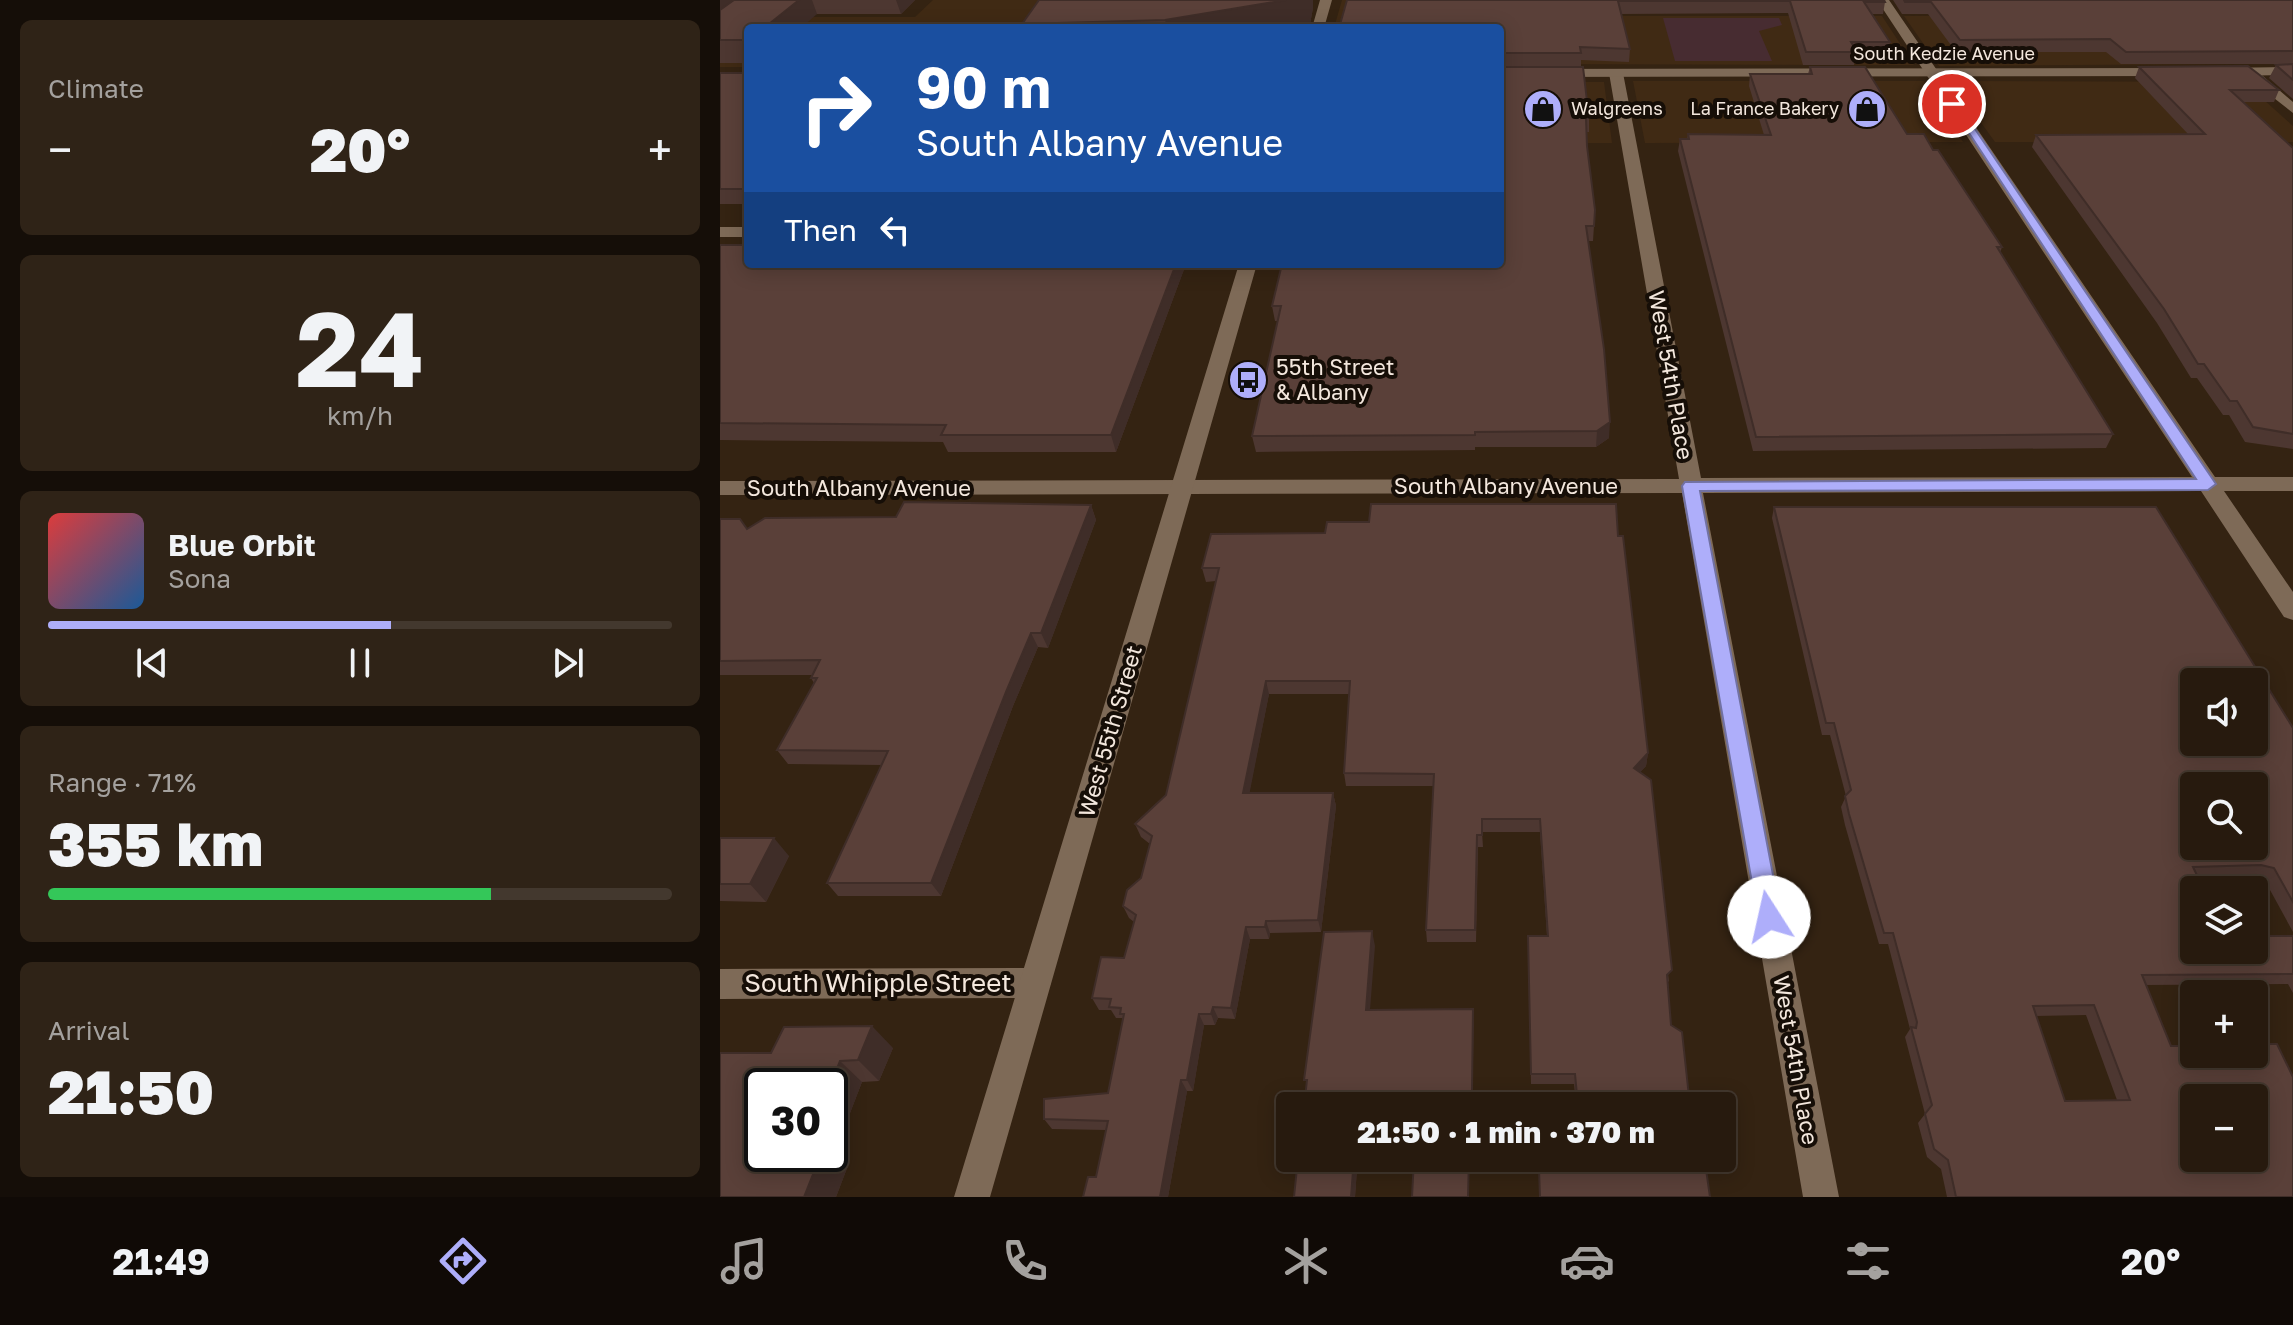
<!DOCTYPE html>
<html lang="en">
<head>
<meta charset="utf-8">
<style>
  :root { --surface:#271a0e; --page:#2f2317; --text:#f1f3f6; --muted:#a4a19e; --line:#43382e; --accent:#aeaefa }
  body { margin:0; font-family:"Golos Text",sans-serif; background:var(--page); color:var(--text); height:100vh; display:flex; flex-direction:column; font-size:30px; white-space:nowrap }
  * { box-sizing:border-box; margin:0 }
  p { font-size:26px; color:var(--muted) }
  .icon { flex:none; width:44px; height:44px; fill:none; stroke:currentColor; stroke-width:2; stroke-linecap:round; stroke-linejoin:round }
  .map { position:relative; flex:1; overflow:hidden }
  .drawer { display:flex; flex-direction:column; gap:20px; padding:20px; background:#150e08; width:720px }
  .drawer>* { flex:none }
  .top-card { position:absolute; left:24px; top:24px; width:760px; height:244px; border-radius:8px; box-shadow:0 4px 20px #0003,0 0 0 2px var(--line); background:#1a4fa0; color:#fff; overflow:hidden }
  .buttons { position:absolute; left:1460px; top:668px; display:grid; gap:16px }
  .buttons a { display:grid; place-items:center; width:88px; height:88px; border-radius:8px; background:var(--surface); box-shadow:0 4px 20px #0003,0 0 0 2px var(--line); font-size:40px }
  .speed { position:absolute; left:24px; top:1068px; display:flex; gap:16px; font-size:40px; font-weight:700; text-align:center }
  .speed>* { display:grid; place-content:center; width:104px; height:104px; border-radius:50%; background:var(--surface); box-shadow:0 4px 20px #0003,0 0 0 2px var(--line); line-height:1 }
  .speed .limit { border:4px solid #111; border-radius:12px; background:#fff; color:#111 }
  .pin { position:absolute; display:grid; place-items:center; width:68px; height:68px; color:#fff; margin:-34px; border:4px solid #fff; border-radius:50%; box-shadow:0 2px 8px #0007 }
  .me { position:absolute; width:88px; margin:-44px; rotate:350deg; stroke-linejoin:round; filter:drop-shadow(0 0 6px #0008) }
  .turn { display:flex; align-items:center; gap:28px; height:168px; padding:0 40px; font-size:36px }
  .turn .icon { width:104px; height:104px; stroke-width:2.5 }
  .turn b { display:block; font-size:56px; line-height:68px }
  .then { display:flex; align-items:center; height:76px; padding:0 40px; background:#0003; gap:16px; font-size:30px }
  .big { font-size:60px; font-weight:800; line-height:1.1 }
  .drawer .widget { flex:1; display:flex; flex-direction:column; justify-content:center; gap:12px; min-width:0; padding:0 28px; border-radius:12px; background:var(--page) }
  .drawer .dial { align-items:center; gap:0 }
  .dial b { font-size:104px; line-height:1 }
  .song { display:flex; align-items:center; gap:24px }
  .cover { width:96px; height:96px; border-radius:12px; background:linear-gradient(135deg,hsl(0 70% 55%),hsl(210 70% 35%)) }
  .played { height:8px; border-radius:4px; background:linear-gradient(90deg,var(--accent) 55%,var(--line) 55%) }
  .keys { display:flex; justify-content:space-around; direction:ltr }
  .heat { display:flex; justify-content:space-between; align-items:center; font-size:44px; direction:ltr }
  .charge { height:12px; border-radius:6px; background:linear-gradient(90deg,#34c759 71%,var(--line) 0) }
  .trip { position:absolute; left:556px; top:1092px; width:460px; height:80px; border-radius:8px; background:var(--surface); box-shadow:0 4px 20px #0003,0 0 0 2px var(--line); font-weight:800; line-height:80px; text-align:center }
  .tab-bar { display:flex; height:128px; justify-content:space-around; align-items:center; background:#100a06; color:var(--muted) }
  .tab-bar .icon { width:56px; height:56px }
  .tab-bar .on { color:var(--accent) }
  .tab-bar b { font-size:36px; color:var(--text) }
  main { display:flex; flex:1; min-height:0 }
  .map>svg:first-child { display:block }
  .built { fill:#402a14 }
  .green { fill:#472c31 }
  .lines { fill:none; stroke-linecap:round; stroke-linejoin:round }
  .street { fill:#7e6a57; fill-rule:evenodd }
  .secondary { fill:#7e6a57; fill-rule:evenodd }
  .wall { fill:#4d3731; fill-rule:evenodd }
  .shaded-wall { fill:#3f2d28 }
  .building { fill:#5a4039; stroke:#3f2d28; stroke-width:2; fill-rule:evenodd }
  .route { fill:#aeaefa; stroke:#7171a2; stroke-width:2 }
  .labels { text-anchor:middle; stroke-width:8; stroke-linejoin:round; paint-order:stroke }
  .far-street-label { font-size:18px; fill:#f3e7dd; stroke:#160e07 }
  .far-poi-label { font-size:18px; fill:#f3e7dd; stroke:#160e07; text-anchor:start }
  .poi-label { font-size:22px; fill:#f3e7dd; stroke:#160e07; text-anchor:start }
  .street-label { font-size:22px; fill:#f3e7dd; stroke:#160e07 }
  .near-street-label { font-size:26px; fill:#f3e7dd; stroke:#160e07 }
</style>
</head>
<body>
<main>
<section class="drawer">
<div class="widget"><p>Climate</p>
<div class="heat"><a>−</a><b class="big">20°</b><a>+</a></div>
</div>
<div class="widget dial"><b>24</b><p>km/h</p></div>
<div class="widget">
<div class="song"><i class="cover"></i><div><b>Blue Orbit</b><p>Sona</p></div></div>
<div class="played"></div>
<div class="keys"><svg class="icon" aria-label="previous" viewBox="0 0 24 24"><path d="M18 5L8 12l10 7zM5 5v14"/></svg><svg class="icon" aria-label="pause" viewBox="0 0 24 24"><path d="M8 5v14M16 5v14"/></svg><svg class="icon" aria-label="next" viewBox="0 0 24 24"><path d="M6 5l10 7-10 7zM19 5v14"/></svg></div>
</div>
<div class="widget"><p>Range · 71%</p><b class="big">355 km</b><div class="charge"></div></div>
<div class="widget"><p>Arrival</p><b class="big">21:50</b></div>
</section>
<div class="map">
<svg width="1573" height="1197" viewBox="0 0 1573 1197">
  <rect width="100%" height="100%" fill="#342312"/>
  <path class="built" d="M213,0h369l-168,28h-386v39h-28v-19l38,-31h157z
    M622,0h120v16h420l32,49 -414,-1v-36h-166z
    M1460,15l55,49 -296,2 -35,-50z
    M913,81h291l39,61 -318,1z
    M1231,81l293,1 49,44v16h-298z
    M780,82h104l8,61h-112z"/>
  <path class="green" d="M943,18h116l3,7 -23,6 13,30h-97z"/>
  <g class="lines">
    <path class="street" d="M1157,0h12l326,477h78v14h-69l69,101v28l-9,-3 -83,-126 -498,2 136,704h-36l-121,-704 -962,2v-14l959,-2 -70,-406 7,-4 7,4 78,405 491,-1z
      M1527,71h10l36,31v11l-46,-36z
      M0,227h28v10h-28z
      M315,968l11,4 5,11 -5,11 -11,4 -315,1v-30z"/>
    <path class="secondary" d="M600,0h12l-8,28h-12z
      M1573,67v8l-71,1 -7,-4 7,-4z
      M780,69l670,-1 7,4 -7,4 -670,1z
      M519,264h18l-267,933h-36z"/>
  </g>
  <path class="wall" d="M0,0h195l-14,14h-84l-69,14v35h-28z
    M319,0h274v8l-3,16 -21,4h-265l-2,-4z
    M627,0l538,2 -2,12h-11l18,28 -3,13h-31l-2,10h-51l-15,-52 -167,1 9,35 -1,13 -48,-2v6h-81v-38z
    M1173,0h400v64h-172l-15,-12h-150l-28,-38h-26z
    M1573,64v35l-24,-21 7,-13z
    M780,67l89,51v14h-3l1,14 8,64 -2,31h-5l21,197 -13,9h-121v3l-219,2 -4,-16 26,-115h-3l-3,-15 228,-42z
    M1090,67l97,67 26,16 69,97 -2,6 113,181 -7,14 -353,3 -75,-300 2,-12h7l1,-5 76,1 -15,-49 1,-12h58z
    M1419,67l140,23 -5,12h-31l50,46v301l-48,-7 -16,-27h-6l-26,-37h-6l-34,-55 -125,-176 4,-12 152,-1 -53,-56z
    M0,73h28v131h-28z
    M0,245l466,19 -70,188h-168l-5,-10 -223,-2z
    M371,505l5,15 -48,128 -10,-1 -25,59 -72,190h-103l-11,-13 54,-118 -93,-1 -11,-14 37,-67 -3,-5 1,-3h-92v-156l27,10 149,-12z
    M1054,507l519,221v204l-29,-53 -13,-3 -53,1 -4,73 99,-14v57l-5,-9 -142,1 25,61 122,151h-346l-6,-28 -14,-12 -9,-34 7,-9 -20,-77 5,-8 -22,-85h-9l-34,-119 -4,-18 5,-11 -16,-61h-8l-50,-217zM1366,1015l31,85 -52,1 -29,-85z
    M898,536l30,217 -2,13 -6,6 29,209 -1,1 3,43 19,81h-114l-2,-22h-43l-3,-148h19l-7,-104h-58l1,15h-5l-2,95h-49l-1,-12 7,-144h-87l-2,-13 5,-79h-80l-20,99h84l3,13 -15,126 -51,1 -1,6h-19l-15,80 -17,-1 -3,7h-11l-11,66h-6l-19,106h-85l13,-20 10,-47 -54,-1 -8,-10 64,-26 15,-73 -1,-2h-6l-5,-8h-12l-7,-12 32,-40 10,-36 -5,-4 -6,-12 18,-28 9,-34 -9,-7 -6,-13 31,-29 50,-214 -10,1 -4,-14z
    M0,838l69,18 -23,46 -46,-1z
    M173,1048l-14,33 -17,1 -27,70 14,11 -13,34h-116l51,-144z
    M578,1158h180v9l-121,2 -2,28h-61z
    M861,1158h115l1,12 13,27h-171v-27h43z"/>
  <path class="shaded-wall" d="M0,0h34l-34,25z
    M79,0h13l5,14 -16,14h-37z
    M176,0h19l-14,14z
    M566,0h27v8l-3,16 -21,4h-122l-2,-8z
    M456,264h10l-70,188 -5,-17z
    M890,422l-1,16 -13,9 1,-16z
    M371,505l5,15 -48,128 -7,-15z
    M311,633l7,14 -25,59 -72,190 -10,-13 75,-191z
    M546,681l3,13 -22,112 -4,-13z
    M928,753l-2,13 -14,15 2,-13z
    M613,793l3,13 -15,126 -3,-12z
    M54,838l15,18 -23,46 -16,-18z
    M546,921l4,12 -1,6 -4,-12z
    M526,927l4,12 -15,80 -4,-11z
    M652,931l3,15 -6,77 -3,-13z
    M493,1007l5,11 -3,7 -4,-11z
    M753,1009l1,13 -2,81v-12z
    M479,1014l5,11 -11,66 -6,-11z
    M152,1026l21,22 -14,33 -21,-21z
    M120,1061l22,21 -27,70 14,11 -13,34h-32l16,-43h10v-68z
    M461,1080l6,11 -19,106h-8z
    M634,1158l3,11 -2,28h-4z"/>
  <path class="building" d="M14,0h65l-35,28h-16v12h-28v-30z
    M319,0h247l-121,20 -143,4z
    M627,0h537l1,2h-21l26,40h-39l6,10h-51l-16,-51h-172l12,48 -50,-2 1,6h-81v-25h-161z
    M1184,0h389v51l-167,1 -16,-13 -150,1 -29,-38h-26z
    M1573,64v16l-17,-15z
    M1528,66l31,24h-49l63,58v286l-40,-7 -16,-26h-7l-26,-37h-6l-34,-55 -128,-174 169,-1 -66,-67z
    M780,67h83l6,51h-3l1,28 8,64 -1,16h-8l18,123 6,73 -13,9 -122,1v3l-223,1 29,-130h-9l10,-42h218z
    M1090,67h55l42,67h17l9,16h5l64,97h-5l116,187 -357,3 -76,-298h9l-1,-5 83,1 -21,-61h62z
    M0,73h28v116h-28z
    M0,245h28v19h428l-65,171h-170l5,-10 -226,-2z
    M184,502l187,3 -50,128h-10l-25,59 -75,191h-104l61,-132 -111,-1 40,-72h-6l9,-18 -100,1v-142h20l7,10 18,-11 131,-1z
    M651,504h245l2,32h5l25,217 -14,15 17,12 21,190 -5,5 4,50 11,7 8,74h-112l-3,-32h-44l-3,-138h20l-8,-117h-58v16h-5l-2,95h-49l8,-156 -90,-1 6,-92h-84l-23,112h90l-15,127 -52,1 -1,6h-19l-15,81 -18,-1 -2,7h-12l-12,66h-6l-21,117h-77l5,-20h8l12,-56 -64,-2v-20l64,-6 16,-79h-4l1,-6 -12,-1 2,-8 -19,-1 9,-41 23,1 12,-43 -13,-9 4,-16 14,-12 11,-42 -17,-12 31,-29 53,-227h-17l9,-34 114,-1 2,-11h42z
    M1054,507h382l137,221v174l-19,-34 -13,-3 -68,2 11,23h-10v60h60v-14h39v38l-151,1 29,71h23v8h60v-10h23l16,33v120h-337l-8,-37 -14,-11 -9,-35 7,-9 -21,-78 5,1 1,-6 -24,-89h-9l-35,-119 -4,-18 6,-6 -17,-67h-8zM1474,682h60v60h-60zM1474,786h60v60h-60zM1374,1005l36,95 -65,1 -32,-95zM1474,1098h60v60h-60z
    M0,838h54l-24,46h-30z
    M652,931l-6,79 107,-1 -1,82h7v15h-175l3,-26h-3l20,-148z
    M152,1026l-14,34 -18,1 -10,25h-68v68h59l-17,43h-84v-144h51l13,-26z
    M578,1158h56l-3,39h-57z
    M694,1158h55l-1,39h-56z
    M863,1158h113l1,12 9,-1 4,28h-170l-1,-27h45z"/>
  <path class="route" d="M1228,101h8l260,383 -8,6 -508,1 81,426 -3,7 -9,3 -8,-3 -3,-7 -76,-431 3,-4 511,-3z"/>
  <defs>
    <symbol id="shop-disc" viewBox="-11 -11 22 22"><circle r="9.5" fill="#aeaefa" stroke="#160e07"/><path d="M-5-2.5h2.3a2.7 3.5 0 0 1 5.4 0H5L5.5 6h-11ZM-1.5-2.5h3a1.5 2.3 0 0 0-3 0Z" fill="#111"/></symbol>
    <symbol id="bus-disc" viewBox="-11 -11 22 22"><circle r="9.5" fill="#aeaefa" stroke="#160e07"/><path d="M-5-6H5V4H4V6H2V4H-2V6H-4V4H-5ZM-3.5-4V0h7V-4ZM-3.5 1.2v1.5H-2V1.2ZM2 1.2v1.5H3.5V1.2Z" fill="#111"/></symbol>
  </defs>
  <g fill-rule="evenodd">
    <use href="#shop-disc" x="801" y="87" width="44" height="44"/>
    <use href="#shop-disc" x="1125" y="87" width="44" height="44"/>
    <use href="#bus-disc" x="506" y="358" width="44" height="44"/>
  </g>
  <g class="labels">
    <g class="far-street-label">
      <text x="1224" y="60">South Kedzie Avenue</text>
    </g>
    <g class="far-poi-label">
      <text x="851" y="115">Walgreens</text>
      <text x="1119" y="115" text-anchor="end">La France Bakery</text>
    </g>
    <g class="poi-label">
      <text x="556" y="375">55th Street<tspan x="556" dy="25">&amp; Albany</tspan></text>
    </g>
    <g class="street-label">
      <text transform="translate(951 375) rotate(80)" y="8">West 54th Place</text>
      <text x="786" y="494">South Albany Avenue</text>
      <text x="139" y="496">South Albany Avenue</text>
      <text transform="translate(390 731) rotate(-74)" y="8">West 55th Street</text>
      <text transform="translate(1076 1060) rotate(80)" y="8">West 54th Place</text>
    </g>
    <g class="near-street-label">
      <text x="158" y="992">South Whipple Street</text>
    </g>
  </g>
</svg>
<div class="buttons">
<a><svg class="icon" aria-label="sound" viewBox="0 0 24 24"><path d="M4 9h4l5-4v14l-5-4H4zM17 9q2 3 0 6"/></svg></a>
<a><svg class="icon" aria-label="search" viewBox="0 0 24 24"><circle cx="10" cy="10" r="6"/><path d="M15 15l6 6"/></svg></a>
<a><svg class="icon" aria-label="layers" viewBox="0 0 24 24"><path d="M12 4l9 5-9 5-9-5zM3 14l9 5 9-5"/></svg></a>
<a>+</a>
<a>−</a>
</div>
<div class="speed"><div class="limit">30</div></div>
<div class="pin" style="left:1232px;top:104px;background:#d93025"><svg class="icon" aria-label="arrive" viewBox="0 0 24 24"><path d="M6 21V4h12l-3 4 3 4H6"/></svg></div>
<svg class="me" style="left:1049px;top:917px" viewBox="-20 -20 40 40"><circle r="19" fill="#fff"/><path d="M0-13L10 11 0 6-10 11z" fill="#aeaefa"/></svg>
<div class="trip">21:50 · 1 min · 370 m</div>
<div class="top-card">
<div class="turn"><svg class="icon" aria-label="right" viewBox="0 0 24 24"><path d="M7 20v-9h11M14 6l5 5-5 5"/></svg><div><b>90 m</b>South Albany Avenue</div></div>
<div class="then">Then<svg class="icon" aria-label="left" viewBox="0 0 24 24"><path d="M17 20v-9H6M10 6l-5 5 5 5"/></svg></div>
</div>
</div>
</main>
<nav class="tab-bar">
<b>21:49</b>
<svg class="icon on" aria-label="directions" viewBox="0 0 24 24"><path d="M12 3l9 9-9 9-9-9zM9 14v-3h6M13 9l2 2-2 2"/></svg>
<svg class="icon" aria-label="music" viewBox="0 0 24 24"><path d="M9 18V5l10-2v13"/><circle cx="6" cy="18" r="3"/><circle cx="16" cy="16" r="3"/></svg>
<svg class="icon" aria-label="phone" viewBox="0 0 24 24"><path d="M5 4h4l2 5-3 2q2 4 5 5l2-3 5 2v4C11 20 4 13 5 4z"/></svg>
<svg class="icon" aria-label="climate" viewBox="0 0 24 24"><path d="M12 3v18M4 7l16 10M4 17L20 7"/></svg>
<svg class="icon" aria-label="car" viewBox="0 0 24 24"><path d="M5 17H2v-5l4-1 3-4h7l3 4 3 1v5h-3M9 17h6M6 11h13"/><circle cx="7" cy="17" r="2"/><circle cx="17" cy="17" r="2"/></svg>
<svg class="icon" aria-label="filters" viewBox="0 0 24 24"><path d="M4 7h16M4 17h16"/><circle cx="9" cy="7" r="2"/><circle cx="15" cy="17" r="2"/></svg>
<b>20°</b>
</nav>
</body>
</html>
